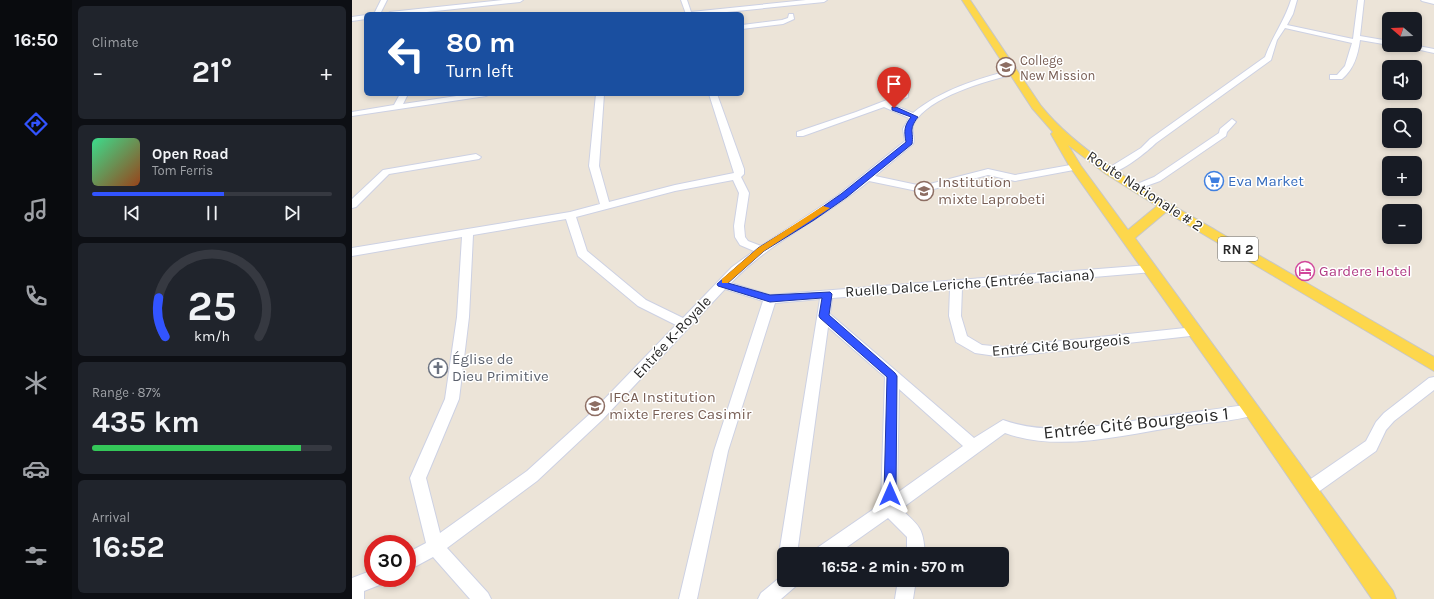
<!DOCTYPE html>
<html lang="en">
<head>
<meta charset="utf-8">
<style>
  :root { --surface:#171b24; --page:#20242c; --text:#f1f3f6; --muted:#9ea1a6; --line:#363941; --accent:#3254ff }
  body { margin:0; font-family:Karla,sans-serif; background:var(--page); color:var(--text); height:100vh; display:flex; flex-direction:column; font-size:15px; white-space:nowrap }
  * { box-sizing:border-box; margin:0 }
  p { font-size:13px; color:var(--muted) }
  .icon { flex:none; width:22px; height:22px; fill:none; stroke:currentColor; stroke-width:2; stroke-linecap:round; stroke-linejoin:round }
  .map { position:relative; flex:1; overflow:hidden }
  .drawer { display:flex; flex-direction:column; gap:6px; padding:6px; background:#0d0f14; width:280px }
  .drawer>* { flex:none }
  .banner { position:absolute; left:12px; top:12px; width:380px; height:84px; border-radius:6px; box-shadow:0 2px 6px #0003; background:#1a4fa0; color:#fff; overflow:hidden }
  .needle { width:26px; rotate:289deg }
  .fabs { position:absolute; left:1030px; top:12px; display:grid; gap:8px }
  .fabs a { display:grid; place-items:center; width:40px; height:40px; border-radius:6px; background:var(--surface); box-shadow:0 2px 6px #0003; font-size:20px }
  .speed { position:absolute; left:12px; top:535px; display:flex; gap:8px; font-size:20px; font-weight:700; text-align:center }
  .speed>* { display:grid; place-content:center; width:52px; height:52px; border-radius:50%; background:var(--surface); box-shadow:0 2px 6px #0003; line-height:1 }
  .speed .limit { border:6px solid #d22; background:#fff; color:#111 }
  .pin { position:absolute; display:grid; place-items:center; width:34px; height:34px; color:#fff; margin:-41px -17px; border-radius:50% 50% 50% 0; rotate:-45deg; box-shadow:0 0 4px #0007 }
  .pin .icon { rotate:45deg }
  .me { position:absolute; width:44px; margin:-22px; rotate:0deg; stroke-linejoin:round; filter:drop-shadow(0 0 3px #0008) }
  .turn { display:flex; align-items:center; gap:14px; height:84px; padding:0 16px; font-size:18px }
  .turn .icon { width:52px; height:52px; stroke-width:2.5 }
  .turn b { display:block; font-size:28px; line-height:34px }
  .big { font-size:30px; font-weight:700; line-height:1.1 }
  .drawer .tile { flex:1; display:flex; flex-direction:column; justify-content:center; gap:6px; min-width:0; padding:0 14px; border-radius:6px; background:var(--page) }
  .drawer .dial { align-items:center; gap:0 }
  .dial svg { height:104px; overflow:visible; fill:none; stroke:var(--line); stroke-width:7; stroke-linecap:round; text-anchor:middle }
  .dial text { fill:var(--text); stroke:none }
  .song { display:flex; align-items:center; gap:12px }
  .cover { width:48px; height:48px; border-radius:6px; background:linear-gradient(135deg,hsl(150 70% 55%),hsl(20 70% 35%)) }
  .played { height:4px; border-radius:2px; background:linear-gradient(90deg,var(--accent) 55%,var(--line) 55%) }
  .keys { display:flex; justify-content:space-around; direction:ltr }
  .heat { display:flex; justify-content:space-between; align-items:center; font-size:22px; direction:ltr }
  .charge { height:6px; border-radius:3px; background:linear-gradient(90deg,#34c759 87%,var(--line) 0) }
  .trip { position:absolute; left:425px; top:547px; width:232px; height:40px; border-radius:6px; background:var(--surface); box-shadow:0 2px 6px #0003; font-weight:700; line-height:40px; text-align:center }
  main { display:flex; flex:1; min-height:0 }
  .tab-bar { display:flex; flex-direction:column; width:72px; justify-content:space-around; align-items:center; background:#090b0e; color:var(--muted) }
  .tab-bar .icon { width:28px; height:28px }
  .tab-bar .current { color:var(--accent) }
  .tab-bar b { font-size:18px; color:var(--text) }
  .map>svg:first-child { display:block }
  .lines { fill:none; stroke-linecap:round; stroke-linejoin:round }
  .minor-casing { stroke:#cdd1e3; stroke-width:2 }
  .major-casing { stroke:#c7c7c7; stroke-width:2 }
  .minor { fill:#fff; fill-rule:evenodd }
  .major { fill:#fdd74c; fill-rule:evenodd }
  .route { fill:#3254ff; stroke:#2037a6 }
  .slow { fill:#f59e0b }
  .labels { text-anchor:middle; stroke-width:3; stroke-linejoin:round; paint-order:stroke }
  .far-education-label { font-size:13px; fill:#785e54; stroke:#fff; text-anchor:start }
  .shield { fill:#fff; stroke:#686868; stroke-width:1 }
  .shield-label { font-size:14px; font-weight:bold; fill:#282828 }
  .shop-label { font-size:15px; fill:#366cbe; stroke:#fff; text-anchor:start }
  .education-label { font-size:15px; fill:#785e54; stroke:#fff; text-anchor:start }
  .street-label { font-size:15px; fill:#282828; stroke:#fff }
  .hotel-label { font-size:15px; fill:#b23c85; stroke:#fff; text-anchor:start }
  .worship-label { font-size:15px; fill:#5b616d; stroke:#fff; text-anchor:start }
  .near-street-label { font-size:18px; fill:#282828; stroke:#fff }
</style>
</head>
<body>
<main>
<nav class="tab-bar">
<b>16:50</b>
<svg class="icon current" aria-label="directions" viewBox="0 0 24 24"><path d="M12 3l9 9-9 9-9-9zM9 14v-3h6M13 9l2 2-2 2"/></svg>
<svg class="icon" aria-label="music" viewBox="0 0 24 24"><path d="M9 18V5l10-2v13"/><circle cx="6" cy="18" r="3"/><circle cx="16" cy="16" r="3"/></svg>
<svg class="icon" aria-label="phone" viewBox="0 0 24 24"><path d="M5 4h4l2 5-3 2q2 4 5 5l2-3 5 2v4C11 20 4 13 5 4z"/></svg>
<svg class="icon" aria-label="climate" viewBox="0 0 24 24"><path d="M12 3v18M4 7l16 10M4 17L20 7"/></svg>
<svg class="icon" aria-label="car" viewBox="0 0 24 24"><path d="M5 17H2v-5l4-1 3-4h7l3 4 3 1v5h-3M9 17h6M6 11h13"/><circle cx="7" cy="17" r="2"/><circle cx="17" cy="17" r="2"/></svg>
<svg class="icon" aria-label="filters" viewBox="0 0 24 24"><path d="M4 7h16M4 17h16"/><circle cx="9" cy="7" r="2"/><circle cx="15" cy="17" r="2"/></svg>
</nav>
<section class="drawer">
<div class="tile"><p>Climate</p>
<div class="heat"><a>−</a><b class="big">21°</b><a>+</a></div>
</div>
<div class="tile">
<div class="song"><i class="cover"></i><div><b>Open Road</b><p>Tom Ferris</p></div></div>
<div class="played"></div>
<div class="keys"><svg class="icon" aria-label="previous" viewBox="0 0 24 24"><path d="M18 5L8 12l10 7zM5 5v14"/></svg><svg class="icon" aria-label="pause" viewBox="0 0 24 24"><path d="M8 5v14M16 5v14"/></svg><svg class="icon" aria-label="next" viewBox="0 0 24 24"><path d="M6 5l10 7-10 7zM19 5v14"/></svg></div>
</div>
<div class="tile dial"><svg viewBox="0 0 100 80">
<path d="M14 69A42 42 0 1 1 86 69"/>
<path d="M14 69A42 42 0 0 1 9 39" stroke="#3254ff"/>
<text x="50" y="56" font-size="32" font-weight="700">25</text>
<text x="50" y="72" font-size="11">km/h</text>
</svg></div>
<div class="tile"><p>Range · 87%</p><b class="big">435 km</b><div class="charge"></div></div>
<div class="tile"><p>Arrival</p><b class="big">16:52</b></div>
</section>
<div class="map">
<svg width="1082" height="599" viewBox="0 0 1082 599">
  <rect width="100%" height="100%" fill="#ece4d8"/>
  <g class="lines">
    <defs>
      <path id="minor" d="M29,0h6l-7,14h-6z
        M151,0h20l-3,2 -112,12h-21l3,-2z
        M329,0h6l4,12 115,-12h21l-3,2 -117,12h-21z
        M939,0h6l-4,14 -6,11 66,14 5,-39h6l-4,36 29,5v4l-29,-5c-2,15 -6,29 -18,39h-12v-4h7l8,-9 7,-23 -67,-15 -8,12 -6,20 -115,83c-8,8 -39,33 -49,30v-4l34,-21 9,-9 115,-82c7,-20 20,-37 26,-57z
        M1069,0h13v4l-12,-3z
        M437,14h4l1,5 -11,5 -41,5v-4l40,-5 6,-2z
        M14,15v4l-14,2v-4z
        M1046,45h15l21,4v4z
        M660,70l4,2 -1,2c-30,7 -86,23 -101,49 -4,7 2,15 -1,21l-38,32 47,10 66,-17 27,6 61,-11 5,3 -2,2 -64,12 -27,-6 -66,17 -53,-11c-43,36 -99,60 -138,102l39,12 379,-30 6,4 -2,3 -191,16 -1,28 6,20 15,9 21,2 192,-20 4,2 2,3 -2,3 -196,22 -28,-4 -19,-11 -7,-26 1,-27 -118,9 -2,16 144,124 29,-18c48,17 99,5 149,-2 33,-5 67,-9 100,-14l5,2 2,4 -2,4c-23,8 -51,8 -75,12 -57,8 -121,27 -177,7l-104,76c19,18 22,18 24,45h-18v-17l-19,-19 -51,36h-23l3,-6 64,-44 4,-127 -57,-50 -31,227h-13v7l-5,-7 41,-255 -45,4 -47,148 -31,148h-18l35,-148 49,-150 -38,-12 -123,131 -65,61 -90,67 41,45 3,6h-21l-37,-42 -26,14v-18l19,-10 -16,-65 35,-79 12,-82 5,-80 -110,19v-8l218,-36 30,-8 -11,-38 7,-72h8l-5,72 10,36 66,-17 59,-12 -25,-79h8l27,75v5l-3,3 8,16 -5,33 1,11 3,4 13,5 76,-50 68,-55 -2,-12 6,-11 -25,-11 -81,29h-6v-4l59,-20 49,-19h3v4l-17,7 22,9c28,-23 64,-34 99,-43zM381,180l6,13 -5,33 1,11 5,8 14,6 -22,16 -49,51 -37,-18 -59,-49 -11,-34 99,-26zM214,219l12,37 60,50 38,19 -84,87 -65,59 -87,62 -14,-55 33,-79 10,-82 4,-82zM547,389l64,57 -66,47z
        M48,94h8l-5,10 67,-10h20l-4,2 -134,20v-4l42,-7z
        M880,119l4,3 -9,10 -1,4 -66,45 -25,9 -5,-3 24,-10 65,-44 1,-4z
        M124,154l5,3 -2,2 -90,15 -33,33 -4,1v-9l31,-29z
        M1082,377v13l-40,31 -8,9 -10,21 -62,44 -6,2 -6,-2 -2,-5 2,-5 64,-44 10,-19 8,-9 45,-35z
        M21,570v8h12l-3,6 -18,7v8h-12v-21z
        M432,574v6h15l-3,6 -15,13h-23l3,-6z
        M546,580h18l-3,19h-18z"/>
      <path id="major" d="M610,0h8l71,106c41,51 119,92 176,125 72,42 145,84 217,126v14l-268,-159 -31,26 258,353 3,8h-24l-126,-184 -176,-248 -19,-33 2,-2 -21,-24zM716,145l38,29 51,32 -29,24 -47,-64z"/>
    </defs>
    <use href="#minor" class="minor-casing"/>
    <use href="#major" class="major-casing"/>
    <use href="#minor" class="minor"/>
    <use href="#major" class="major"/>
  </g>
  <path class="route" d="M540,107h4l22,10c-10,13 -4,14 -6,27l-65,53 -33,23 -50,31 -36,32 42,12 60,-3 2,2 -3,21 66,58 2,3 -1,118 -2,4 -4,1 -5,-1 -1,-4 3,-117 -67,-59 -1,-2 3,-18 -52,4 -52,-16 -1,-2 41,-36 50,-31 33,-23 65,-52c-2,-11 -2,-16 5,-25l-19,-7z"/>
  <path class="slow" d="M471,206l7,2 -66,43 -36,32h-6v-4l36,-31z"/>
  <defs>
    <symbol id="school-ring" viewBox="-11 -11 22 22"><circle r="9.5" fill="#fff" stroke="#8d6e63" stroke-width="1.5"/><path d="M0-5L7-2L0 1L-7-2ZM-4 1L0 2.5L4 1V4Q0 6-4 4Z" fill="#8d6e63"/></symbol>
    <symbol id="supermarket-ring" viewBox="-11 -11 22 22"><circle r="9.5" fill="#fff" stroke="#3f7fe0" stroke-width="1.5"/><path d="M-6-5.5h2.5l.6 2H6L4.5 2H-2.5L-4.4-4H-6ZM-1.5 3.2a1.3 1.3 0 1 0 .1 0ZM3 3.2a1.3 1.3 0 1 0 .1 0Z" fill="#3f7fe0"/></symbol>
    <symbol id="hotel-ring" viewBox="-11 -11 22 22"><circle r="9.5" fill="#fff" stroke="#d1479c" stroke-width="1.5"/><path d="M-6-4.5h1.5V1H6V5H4.5V3h-9V5H-6ZM-4 0a1.8 1.8 0 1 1 3.6 0ZM.5 0V-2.5h3Q6-2.5 6 0Z" fill="#d1479c"/></symbol>
    <symbol id="church-ring" viewBox="-11 -11 22 22"><circle r="9.5" fill="#fff" stroke="#6b7280" stroke-width="1.5"/><path d="M-1.2-6h2.4v3.5h3.3v2.4h-3.3V6h-2.4V-.1h-3.3v-2.4h3.3Z" fill="#6b7280"/></symbol>
  </defs>
  <g fill-rule="evenodd">
    <use href="#school-ring" x="643" y="56" width="22" height="22"/>
    <use href="#supermarket-ring" x="851" y="170" width="22" height="22"/>
    <use href="#school-ring" x="561" y="180" width="22" height="22"/>
    <use href="#hotel-ring" x="942" y="260" width="22" height="22"/>
    <use href="#church-ring" x="75" y="357" width="22" height="22"/>
    <use href="#school-ring" x="232" y="395" width="22" height="22"/>
  </g>
  <g class="labels">
    <g class="far-education-label">
      <text x="668" y="65">College<tspan x="668" dy="15">New Mission</tspan></text>
    </g>
    <rect class="shield" x="866" y="237" width="40" height="24" rx="3"/>
    <g class="shield-label">
      <text x="886" y="254">RN 2</text>
    </g>
    <g class="shop-label">
      <text x="876" y="186">Eva Market</text>
    </g>
    <g class="education-label">
      <text x="586" y="187">Institution<tspan x="586" dy="17">mixte Laprobeti</tspan></text>
      <text x="257" y="402">IFCA Institution<tspan x="257" dy="17">mixte Freres Casimir</tspan></text>
    </g>
    <g class="street-label">
      <text transform="translate(793 191) rotate(33)" y="5">Route Nationale # 2</text>
      <text transform="translate(618 283) rotate(-4)" y="5">Ruelle Dalce Leriche (Entrée Taciana)</text>
      <text transform="translate(320 337) rotate(-47)" y="5">Entrée K-Royale</text>
      <text transform="translate(709 345) rotate(-5)" y="5">Entré Cité Bourgeois</text>
    </g>
    <g class="hotel-label">
      <text x="967" y="276">Gardere Hotel</text>
    </g>
    <g class="worship-label">
      <text x="100" y="364">Église de<tspan x="100" dy="17">Dieu Primitive</tspan></text>
    </g>
    <g class="near-street-label">
      <text transform="translate(784 423) rotate(-6)" y="6">Entrée Cité Bourgeois 1</text>
    </g>
  </g>
</svg>
<div class="fabs">
<a><svg class="needle" viewBox="-14 -14 28 28"><path d="M0-13l5 13h-10z" fill="#e53935"/><path d="M0 13l5-13h-10z" fill="#9ea1a6"/></svg></a>
<a><svg class="icon" aria-label="sound" viewBox="0 0 24 24"><path d="M4 9h4l5-4v14l-5-4H4zM17 9q2 3 0 6"/></svg></a>
<a><svg class="icon" aria-label="search" viewBox="0 0 24 24"><circle cx="10" cy="10" r="6"/><path d="M15 15l6 6"/></svg></a>
<a>+</a>
<a>−</a>
</div>
<div class="speed"><div class="limit">30</div></div>
<div class="pin" style="left:542px;top:108px;background:#d93025"><svg class="icon" aria-label="arrive" viewBox="0 0 24 24"><path d="M6 21V4h12l-3 4 3 4H6"/></svg></div>
<svg class="me" style="left:538px;top:494px" viewBox="-20 -20 40 40"><path d="M0-17L14 15 0 8-14 15z" fill="#3254ff" stroke="#fff" stroke-width="4"/></svg>
<div class="trip">16:52 · 2 min · 570 m</div>
<div class="banner">
<div class="turn"><svg class="icon" aria-label="left" viewBox="0 0 24 24"><path d="M17 20v-9H6M10 6l-5 5 5 5"/></svg><div><b>80 m</b>Turn left</div></div>
</div>
</div>
</main>
</body>
</html>
